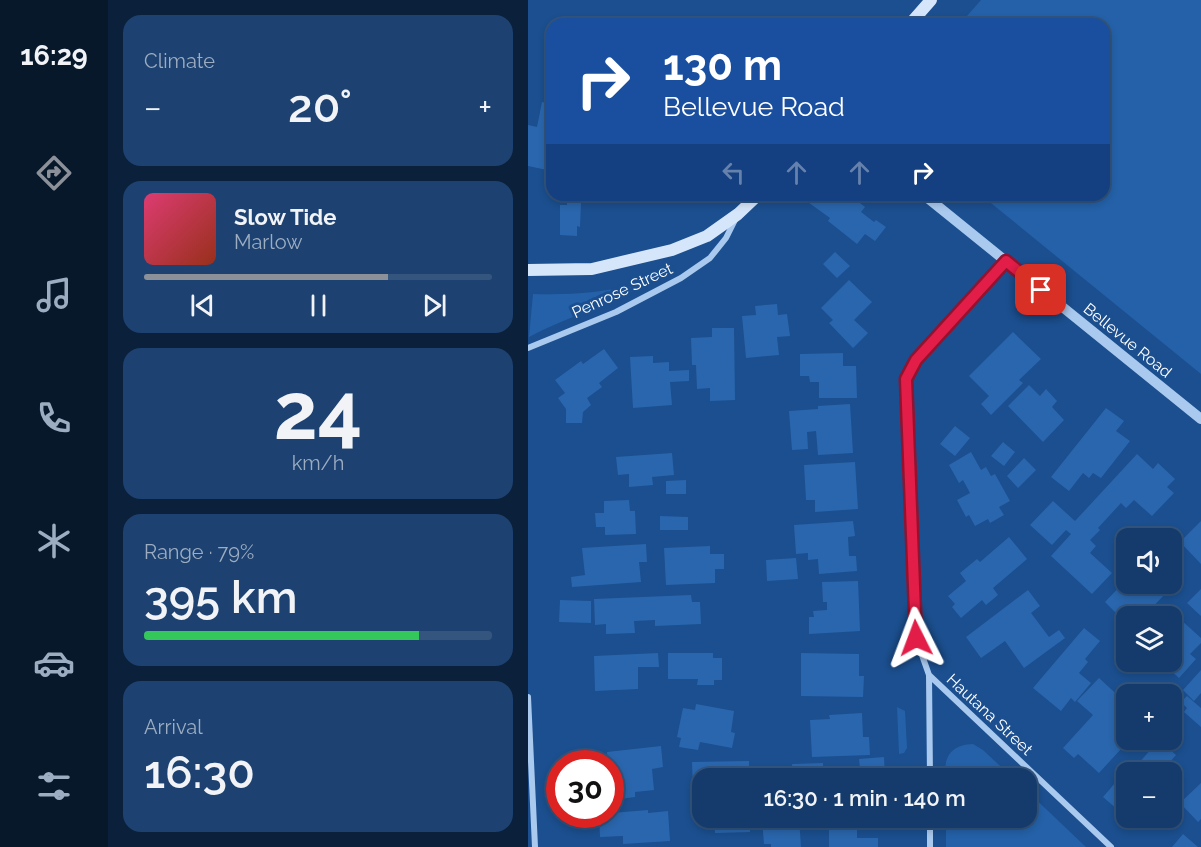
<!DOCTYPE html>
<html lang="en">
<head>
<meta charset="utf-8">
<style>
  :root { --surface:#143b6b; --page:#1d4271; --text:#f1f3f6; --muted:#9dadc1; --line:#33557e; --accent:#8c9099 }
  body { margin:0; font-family:Raleway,sans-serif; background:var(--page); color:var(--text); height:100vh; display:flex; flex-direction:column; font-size:22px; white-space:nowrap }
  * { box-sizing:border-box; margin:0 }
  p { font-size:20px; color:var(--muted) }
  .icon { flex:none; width:33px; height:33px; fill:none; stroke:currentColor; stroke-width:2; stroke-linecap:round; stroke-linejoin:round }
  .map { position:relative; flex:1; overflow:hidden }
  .side { display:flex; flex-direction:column; gap:15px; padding:15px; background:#0b203b; width:420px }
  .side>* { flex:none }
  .guide { position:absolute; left:18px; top:18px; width:564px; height:183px; border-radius:18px; box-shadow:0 3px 9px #0003,0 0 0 2px var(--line); background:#1a4fa0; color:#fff; overflow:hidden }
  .buttons { position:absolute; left:588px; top:528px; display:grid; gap:12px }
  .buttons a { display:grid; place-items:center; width:66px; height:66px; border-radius:12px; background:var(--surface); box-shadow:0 3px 9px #0003,0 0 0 2px var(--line); font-size:30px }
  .speed { position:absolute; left:18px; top:750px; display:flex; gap:12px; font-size:30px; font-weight:700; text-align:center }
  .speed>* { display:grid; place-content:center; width:78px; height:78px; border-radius:50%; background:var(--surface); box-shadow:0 3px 9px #0003,0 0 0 2px var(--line); line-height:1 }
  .speed .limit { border:9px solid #d22; background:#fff; color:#111 }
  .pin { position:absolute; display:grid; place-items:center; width:51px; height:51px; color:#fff; margin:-26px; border-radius:12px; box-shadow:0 3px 9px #0006 }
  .me { position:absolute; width:66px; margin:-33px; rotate:357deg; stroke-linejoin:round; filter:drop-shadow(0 0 4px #0008) }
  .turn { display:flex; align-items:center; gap:21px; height:126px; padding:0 18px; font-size:27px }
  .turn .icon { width:78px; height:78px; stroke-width:2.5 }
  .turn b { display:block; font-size:42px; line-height:51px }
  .lanes { display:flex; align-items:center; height:57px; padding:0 18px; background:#0003; justify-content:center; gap:30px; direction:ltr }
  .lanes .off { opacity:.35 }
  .big { font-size:45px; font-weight:600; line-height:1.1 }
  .side .widget { flex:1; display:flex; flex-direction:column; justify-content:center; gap:9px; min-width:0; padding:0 21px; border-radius:18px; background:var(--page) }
  .side .dial { align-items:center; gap:0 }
  .dial b { font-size:78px; line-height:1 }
  .song { display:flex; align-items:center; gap:18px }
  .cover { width:72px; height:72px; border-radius:9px; background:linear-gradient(135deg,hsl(340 70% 55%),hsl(10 70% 35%)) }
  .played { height:6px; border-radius:3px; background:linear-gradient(90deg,var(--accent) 70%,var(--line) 70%) }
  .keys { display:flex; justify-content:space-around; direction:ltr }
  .heat { display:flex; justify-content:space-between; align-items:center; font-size:33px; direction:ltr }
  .charge { height:9px; border-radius:4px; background:linear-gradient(90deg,#34c759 79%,var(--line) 0) }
  .trip { position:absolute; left:164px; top:768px; width:345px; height:60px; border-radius:18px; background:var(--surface); box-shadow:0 3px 9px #0003,0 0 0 2px var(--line); font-weight:600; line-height:60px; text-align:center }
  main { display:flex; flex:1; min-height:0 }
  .menu { display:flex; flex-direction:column; width:108px; justify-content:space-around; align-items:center; background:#08182b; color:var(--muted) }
  .menu .icon { width:42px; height:42px }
  .menu .active { color:var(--accent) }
  .menu b { font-size:27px; color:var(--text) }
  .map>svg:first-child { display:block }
  .green { fill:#2461a8 }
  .building { fill:#2a66ad }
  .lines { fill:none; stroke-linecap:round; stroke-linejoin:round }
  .minor { stroke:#a9c9ee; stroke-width:6 }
  .tertiary { stroke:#a9c9ee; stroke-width:10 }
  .secondary { stroke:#d6e6fa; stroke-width:12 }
  .route-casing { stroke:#92132f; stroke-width:15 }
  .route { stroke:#e11d48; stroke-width:10 }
  .labels { text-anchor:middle; stroke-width:6; stroke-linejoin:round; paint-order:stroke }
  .street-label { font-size:16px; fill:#fff; stroke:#1b4f8f }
</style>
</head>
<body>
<main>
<nav class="menu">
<b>16:29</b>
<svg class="icon active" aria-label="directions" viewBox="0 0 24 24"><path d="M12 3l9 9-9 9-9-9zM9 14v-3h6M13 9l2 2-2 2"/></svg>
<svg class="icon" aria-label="music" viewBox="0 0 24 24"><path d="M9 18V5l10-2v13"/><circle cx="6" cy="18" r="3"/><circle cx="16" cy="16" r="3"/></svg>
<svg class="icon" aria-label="phone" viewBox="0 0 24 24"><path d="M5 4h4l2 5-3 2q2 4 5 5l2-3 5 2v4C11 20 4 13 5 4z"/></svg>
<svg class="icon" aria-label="climate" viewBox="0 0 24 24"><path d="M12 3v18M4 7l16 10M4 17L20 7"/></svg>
<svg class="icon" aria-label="car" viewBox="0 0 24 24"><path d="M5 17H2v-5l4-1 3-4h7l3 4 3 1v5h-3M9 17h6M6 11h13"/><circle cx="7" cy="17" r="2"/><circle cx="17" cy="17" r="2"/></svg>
<svg class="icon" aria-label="filters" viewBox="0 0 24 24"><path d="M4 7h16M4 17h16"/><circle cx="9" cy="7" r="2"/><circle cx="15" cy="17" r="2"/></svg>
</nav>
<section class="side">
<div class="widget"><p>Climate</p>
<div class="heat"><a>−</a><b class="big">20°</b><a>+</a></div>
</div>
<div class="widget">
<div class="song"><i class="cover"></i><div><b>Slow Tide</b><p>Marlow</p></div></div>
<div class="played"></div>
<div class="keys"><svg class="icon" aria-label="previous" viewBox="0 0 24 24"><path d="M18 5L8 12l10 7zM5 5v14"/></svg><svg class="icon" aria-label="pause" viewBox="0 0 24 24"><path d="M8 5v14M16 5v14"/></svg><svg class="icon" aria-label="next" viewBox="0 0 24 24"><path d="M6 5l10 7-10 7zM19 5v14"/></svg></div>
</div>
<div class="widget dial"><b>24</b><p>km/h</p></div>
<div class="widget"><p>Range · 79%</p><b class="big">395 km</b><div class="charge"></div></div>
<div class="widget"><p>Arrival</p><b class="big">16:30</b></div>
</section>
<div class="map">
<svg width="673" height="847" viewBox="0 0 673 847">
  <rect width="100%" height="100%" fill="#1b4f8f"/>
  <path class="green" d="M453,0h220v374l-220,-179h123v-171h-144z
    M109,284l2,3 -2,2c-35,19 -73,29 -108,48l4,-43c35,1 70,-1 104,-10z
    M369,707l8,4 2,37 -3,5 -5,1z
    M445,744l10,6 30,28h-68c-1,-21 5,-33 28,-34z
    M498,790l60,57h-140v-29h80z"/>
  <path class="building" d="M14,102l10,2v41l-5,25 -19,-4v-41l9,2z
    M28,195h22l-1,7 4,1 -1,24 -3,-1v10l-17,-1v-30h7v-7h-11z
    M281,195h24l6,5 4,-5h7l15,12 -4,5 13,10 2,-2 10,7 -11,14 -10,-7 -8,10 -29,-23 2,-3 -25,-18z
    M307,252l15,14 -13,12 -14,-14z
    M321,280l23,22 -18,18 14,13 -15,15 -24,-25 4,-3 -12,-12z
    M249,304l1,11 9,-1 3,22 -13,1 2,18 -33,3 -4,-42 14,-1 -1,-9z
    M184,328h22l1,72 -25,1v-13l-13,1 -1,-24h-4l-1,-27 21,-1z
    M485,332l28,27 -22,21 4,3 -32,32 -10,-11 8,-8 -20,-20z
    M76,349l14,19 -19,15 3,4 -15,11 4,7 -8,7 -1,11h-16v-14l-8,-11 7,-5 -10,-13 26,-19 2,3z
    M315,353v13h13l1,32h-38v-16h-9l-1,-6h-9v-22z
    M125,356v7l16,-1v9l20,-1v11l-19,1 2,23 -39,3 -3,-51z
    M501,385l11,11 6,-7 11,12 -5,6 12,13 -21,22 -35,-36z
    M322,404l3,49 -35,2 -2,-24 -9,1 1,17 -16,1 -3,-39 29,-2v-3z
    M578,408l18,13 -8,10 14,10 -29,37 -8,-5 -4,5 -6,-5 -14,18 -18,-14z
    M427,426l15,12 -15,18 -15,-12z
    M475,442l12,10 -11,14 -13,-10z
    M443,452l10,18 5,-3 5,9 4,-2 15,27 -11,6 5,8 -14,8 -2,-4 -13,7 -6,-11 -3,2 -9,-17 13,-7 -7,-13 -4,3 -10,-18z
    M144,453l2,22 -22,2 1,8 -24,2v-13l-11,1 -2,-18z
    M609,454l16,15 5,-6 17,16 -8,8 7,6 -22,23 -18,-16 -8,8 -5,-5 -23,25 2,2 -10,10 6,6 -6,7 22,20 -20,21 -41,-38 20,-22 -5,-4 -14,15 -22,-20 23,-24 22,20z
    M496,458l12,12 -18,18 -11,-12z
    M327,462l3,47 -43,3v-12h-9l-2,-35z
    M158,480v14h-20v-13z
    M101,500l1,11h5l1,23 -31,1v-8h-9l-1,-14h9v-12z
    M132,516l28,1v13h-28z
    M325,521l2,15 -7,1 1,19h7l1,15 -38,3 -1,-15 -10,1v-7l-12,1 -2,-29z
    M673,521v43l-21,-22z
    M481,537l18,22 -34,29 5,7 -12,10 -4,-5 -21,18 -9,-11 3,-3 -7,-8 18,-15 -6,-8 17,-14 3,3z
    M118,544l1,18h-8l2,20 -69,5 -1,-10 14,-2 -3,-27z
    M182,546v8h14v15h-9v14l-49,2 -2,-37z
    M268,558l2,21 -31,2 -1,-21z
    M598,580v4h42l-4,4 3,4 -23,24h-18v7l-21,-21z
    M330,581l2,50 -51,3v-17h5l-1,-6 14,-1v-8h-4l-1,-20z
    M673,589v27l-14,-13z
    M500,590l12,16 -9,7 18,24 10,-7 6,8 -41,30 -19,-27 -24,17 -15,-21z
    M163,595l1,7h8l1,22 -46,2v-6l-21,1 1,12 -29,1v-10l-11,1 -1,-26z
    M32,600l31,1v22l-32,-1z
    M652,619l21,19v5l-11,11 6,5 -17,19 -18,-16h11v-34z
    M556,628l16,13 -15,18 3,3 -9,11 12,10 -16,19 -4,-4 -10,13 -28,-23z
    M130,653l1,14h-21v22l-43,2 -1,-35z
    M140,653h45v5h9v22h-8v5h-17l1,-6h-30z
    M273,653l58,1v22h5l-1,21 -62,-1z
    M673,670v23l-7,8 -11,-11z
    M571,678l25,23 -7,7 9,9v24l-1,1 -3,-3 -6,6 5,4 -22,24 -21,-19 -4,4 -11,-10 30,-33 -16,-14z
    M659,696l14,12v19l-17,-15 3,-4 -6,-6z
    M168,704l38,7 -3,21 4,1 -3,15 -32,-6 -2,8 -19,-3 2,-9 -4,-1 6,-29 12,2z
    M334,713l1,24h6l1,18 -58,2 -2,-37 20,-1 -1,-4z
    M608,740h22l-10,10z
    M631,740l17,15 -13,15 2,2h-34z
    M133,746l2,21 -11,2 2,21 -19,2v5l-23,3 -2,-36h-2l-1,-12z
    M356,757l1,21h-24l-2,-19z
    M221,761v17h-47v12l-9,1 -1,-29z
    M295,763v4l32,-1 1,12h-63l-1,-14z
    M598,778v23l-8,9 -15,-13 12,-14 3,4z
    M644,778l9,9 -9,11z
    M673,783v36l-3,3 -18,-19z
    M120,810v3l20,-2 2,30 -47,3v-8l-23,1 -1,-23z
    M186,818h32v5h4v9l-35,1z
    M259,818h12l2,29h-30v-3h-7l-2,-25z
    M301,826h28v12h21v9h-49z
    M655,834l15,13h-26z"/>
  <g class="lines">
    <path class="minor" d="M0,348l88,-36 65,-34 29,-20 16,-20 9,-18
      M401,675l182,172
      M0,697l7,150
      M402,778l-1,-103 -13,-37 -10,-259 10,-20 90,-98
      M402,818v29"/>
    <path class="tertiary" d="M396,195l277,224"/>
    <path class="secondary" d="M382,24l21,-24
      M0,270l64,-1 80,-19 35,-14 31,-22 20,-19"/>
  </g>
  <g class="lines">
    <defs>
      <path id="route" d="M388,638l-10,-259 10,-19 90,-99 35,29"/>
    </defs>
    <use href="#route" class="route-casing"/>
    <use href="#route" class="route"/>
  </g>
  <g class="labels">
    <g class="street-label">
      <text transform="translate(94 290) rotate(-25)" y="6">Penrose Street</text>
      <text transform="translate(600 340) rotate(39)" y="6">Bellevue Road</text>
      <text transform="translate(462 714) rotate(43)" y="6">Hautana Street</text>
    </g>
  </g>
</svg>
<div class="buttons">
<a><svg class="icon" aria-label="sound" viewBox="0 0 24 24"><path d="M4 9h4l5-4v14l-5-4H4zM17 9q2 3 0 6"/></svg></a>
<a><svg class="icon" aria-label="layers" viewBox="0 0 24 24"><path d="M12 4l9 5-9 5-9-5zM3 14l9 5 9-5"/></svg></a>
<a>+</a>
<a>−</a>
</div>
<div class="speed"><div class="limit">30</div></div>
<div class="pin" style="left:513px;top:290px;background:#d93025"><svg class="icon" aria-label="arrive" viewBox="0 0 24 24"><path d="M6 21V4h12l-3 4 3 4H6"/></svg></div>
<svg class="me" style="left:388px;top:638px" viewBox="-20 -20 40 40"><path d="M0-17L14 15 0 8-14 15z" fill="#e11d48" stroke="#fff" stroke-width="4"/></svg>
<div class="trip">16:30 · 1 min · 140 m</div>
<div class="guide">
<div class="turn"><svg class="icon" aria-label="right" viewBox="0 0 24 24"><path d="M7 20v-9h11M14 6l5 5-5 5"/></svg><div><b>130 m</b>Bellevue Road</div></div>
<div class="lanes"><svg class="icon off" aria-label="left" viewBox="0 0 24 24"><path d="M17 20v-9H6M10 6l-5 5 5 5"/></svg><svg class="icon off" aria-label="ahead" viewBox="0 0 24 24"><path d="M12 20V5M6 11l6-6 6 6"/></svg><svg class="icon off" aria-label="ahead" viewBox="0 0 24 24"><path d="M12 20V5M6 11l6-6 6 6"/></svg><svg class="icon" aria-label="right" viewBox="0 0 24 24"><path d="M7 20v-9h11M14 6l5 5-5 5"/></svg></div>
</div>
</div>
</main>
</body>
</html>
